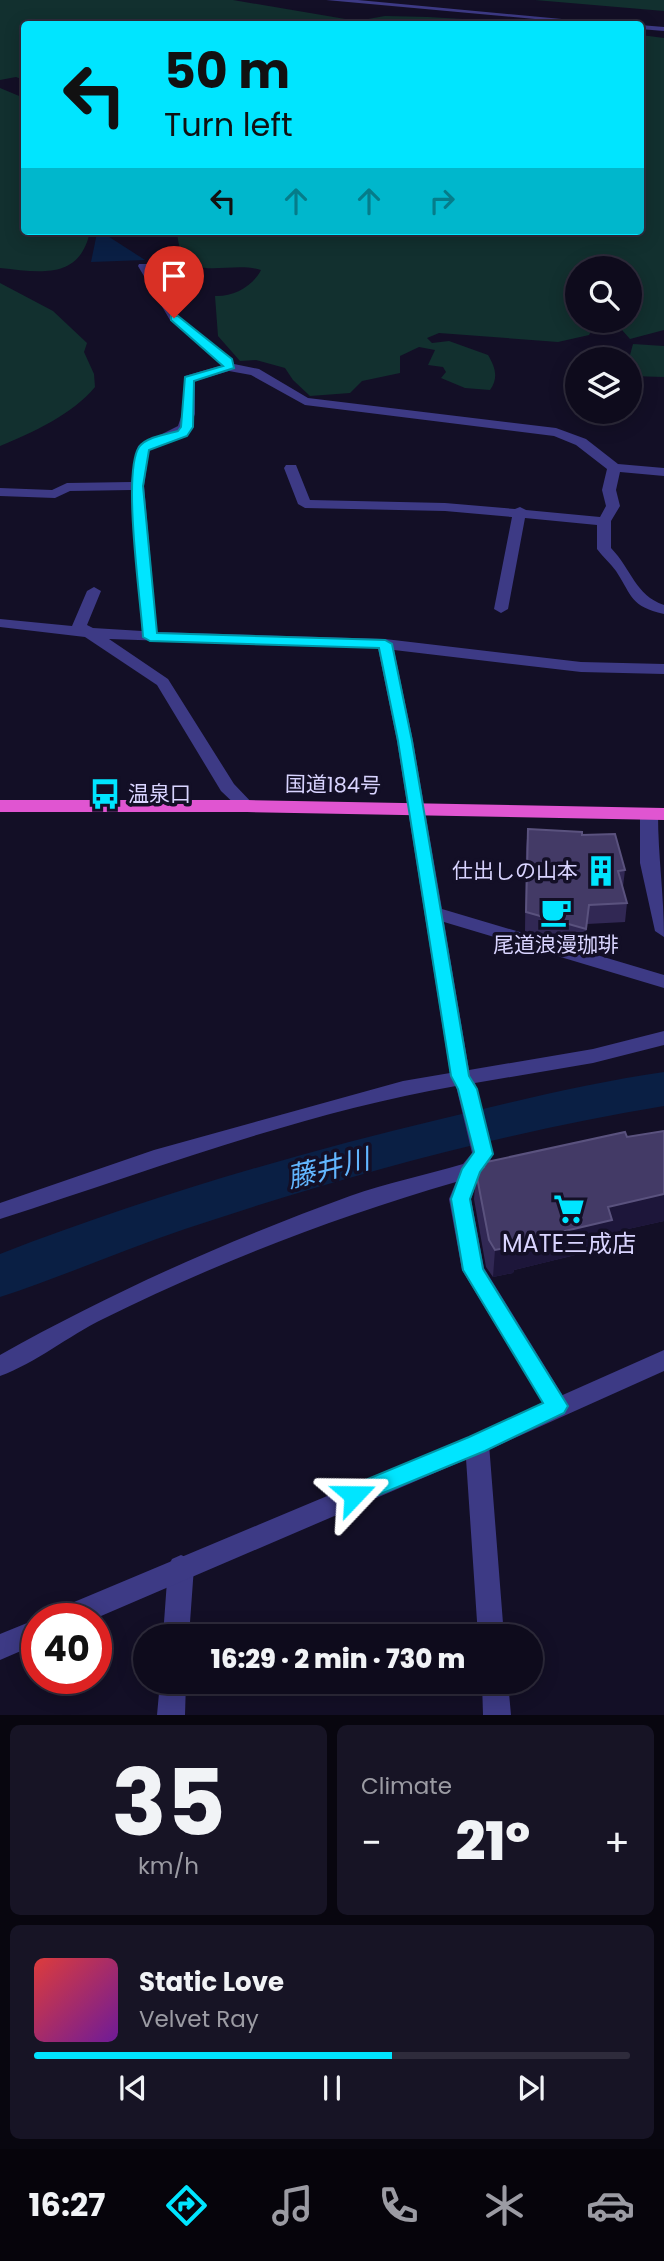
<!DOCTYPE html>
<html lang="en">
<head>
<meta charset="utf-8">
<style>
  :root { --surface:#0e0b1c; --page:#171425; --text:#f1f3f6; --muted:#9b9ba3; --line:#2e2b3b; --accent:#00e5ff }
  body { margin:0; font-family:Poppins,"Noto Sans JP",sans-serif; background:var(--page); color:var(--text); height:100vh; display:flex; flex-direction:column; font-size:26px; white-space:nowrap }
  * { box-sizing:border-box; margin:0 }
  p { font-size:23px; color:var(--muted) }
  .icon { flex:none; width:38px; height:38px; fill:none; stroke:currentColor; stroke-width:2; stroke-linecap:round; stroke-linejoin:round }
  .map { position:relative; height:1715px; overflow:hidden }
  .details { display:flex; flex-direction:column; gap:10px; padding:10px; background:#08060f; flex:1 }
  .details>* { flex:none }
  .guide { position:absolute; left:21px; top:21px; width:623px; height:214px; border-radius:7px; box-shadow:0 4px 18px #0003,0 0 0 2px var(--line); background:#00e5ff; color:#111; overflow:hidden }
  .controls { position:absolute; left:565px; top:256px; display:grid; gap:14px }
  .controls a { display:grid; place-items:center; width:77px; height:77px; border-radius:50%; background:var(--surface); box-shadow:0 4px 18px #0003,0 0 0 2px var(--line); font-size:35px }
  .speed { position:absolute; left:21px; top:1603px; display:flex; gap:14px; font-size:35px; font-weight:700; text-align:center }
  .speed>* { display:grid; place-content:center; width:91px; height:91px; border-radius:50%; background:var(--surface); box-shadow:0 4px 18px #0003,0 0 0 2px var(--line); line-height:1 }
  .speed .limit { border:10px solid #d22; background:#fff; color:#111 }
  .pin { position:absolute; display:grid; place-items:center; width:60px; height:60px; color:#fff; margin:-72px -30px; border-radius:50% 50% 50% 0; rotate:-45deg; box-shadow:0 0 7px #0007 }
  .pin .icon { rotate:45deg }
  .me { position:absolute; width:77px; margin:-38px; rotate:67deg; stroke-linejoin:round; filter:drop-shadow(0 0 5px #0008) }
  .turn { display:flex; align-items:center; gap:24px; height:147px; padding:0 28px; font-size:32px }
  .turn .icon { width:91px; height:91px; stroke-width:2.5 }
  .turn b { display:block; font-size:49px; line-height:60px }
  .lanes { display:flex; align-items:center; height:66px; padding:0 28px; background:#0003; justify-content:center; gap:35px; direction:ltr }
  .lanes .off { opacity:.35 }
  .big { font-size:52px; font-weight:800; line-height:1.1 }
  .details .tile { flex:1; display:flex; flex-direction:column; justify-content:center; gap:10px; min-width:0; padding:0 24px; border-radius:10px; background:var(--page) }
  .details .dial { align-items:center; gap:0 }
  .dial b { font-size:91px; line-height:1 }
  .song { display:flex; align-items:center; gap:21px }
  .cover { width:84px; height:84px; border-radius:10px; background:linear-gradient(135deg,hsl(0 70% 55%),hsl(280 70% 35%)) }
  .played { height:7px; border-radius:4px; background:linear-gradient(90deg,var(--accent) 60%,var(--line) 60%) }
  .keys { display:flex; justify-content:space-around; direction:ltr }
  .heat { display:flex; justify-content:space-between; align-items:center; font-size:38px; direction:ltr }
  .details .tiles { flex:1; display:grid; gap:10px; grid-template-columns:1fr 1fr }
  .tile:last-child { grid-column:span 2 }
  .trip { position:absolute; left:133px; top:1624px; width:410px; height:70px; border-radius:35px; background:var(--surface); box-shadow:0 4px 18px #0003,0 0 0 2px var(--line); font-weight:800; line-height:70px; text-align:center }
  .menu { display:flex; height:112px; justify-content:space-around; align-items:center; background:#06040b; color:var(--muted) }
  .menu .icon { width:49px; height:49px }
  .menu .selected { color:var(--accent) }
  .menu b { font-size:32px; color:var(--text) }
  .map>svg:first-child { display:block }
  .green { fill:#12302f; fill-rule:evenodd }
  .water { fill:#0a1f44 }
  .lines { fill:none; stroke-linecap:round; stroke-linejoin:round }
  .river { fill:#0a1f44; fill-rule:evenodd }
  .minor { fill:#3d3a85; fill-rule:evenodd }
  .tertiary { fill:#3d3a85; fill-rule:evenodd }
  .trunk { fill:#e055d1; fill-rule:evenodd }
  .wall { fill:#312854 }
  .shaded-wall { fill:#1d163a }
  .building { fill:#433a66; stroke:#5a527e; stroke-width:2 }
  .route { fill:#00e5ff; stroke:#0095a6; stroke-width:2 }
  .labels { text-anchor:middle; stroke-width:7; stroke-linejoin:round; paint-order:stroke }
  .street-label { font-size:21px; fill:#d9d4ff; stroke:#130f26 }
  .poi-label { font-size:21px; fill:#d9d4ff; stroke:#130f26; text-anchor:start }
  .near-poi-label { font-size:24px; fill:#d9d4ff; stroke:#130f26 }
  .near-water-label { font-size:28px; font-style:italic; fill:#62b6ff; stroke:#130f26 }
</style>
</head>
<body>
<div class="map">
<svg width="664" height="1715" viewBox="0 0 664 1715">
  <rect width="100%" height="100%" fill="#130f26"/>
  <path class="green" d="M0,0h233l124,21 28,-5 43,1 121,7h-525v56l-8,-3 -16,3z
    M535,0h129v11z
    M641,35l23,3v292l-34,9 -8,-9 -27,-6 -6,11 -31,7 -119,-9 -12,5 5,5 17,-2 39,14c7,12 11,22 2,35l-25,-2 -24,-10 5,-6 -3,-5 -15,-2 7,-15 -16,-3 -19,9v17l-38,8 -12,12 -40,3 -17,-16 -8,-12 -29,-8 -16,1 -22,-25 -3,-40c18,1 38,-10 46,-26 -35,-11 -80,19 -84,-39h463zM578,268h52v52h-52z
    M0,88l24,10v133h66c-10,50 -51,41 -90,37z
    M0,283l53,28 34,32 -3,9 10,22 1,13c-22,27 -63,46 -95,59z
    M633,344l31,2v31l-34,-1 -1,-17z"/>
  <path class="water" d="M97,233h6l42,27 -54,2z"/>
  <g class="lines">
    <path class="river" d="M664,1072v34c-162,27 -324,71 -479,123 -63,21 -123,48 -185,68v-43c144,-56 291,-99 441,-135 74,-18 148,-36 223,-47z"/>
    <path class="minor" d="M139,264h8l31,52 54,43 2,5 25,5 49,29 248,30 30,11 32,25 46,4v8l-44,-4 -4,18 4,16 -9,15v27c21,22 24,47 53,57v9c-34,-8 -31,-17 -48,-43 -6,-8 -13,-14 -19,-22v-24l-72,-7 -17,91 -7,4 -7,-4 18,-92 -67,-6 -140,-3 -7,-4 -14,-36 2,-3h10l14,35 135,3 70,6 5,-2 6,3 74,7 6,-11 -4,-16 5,-21 -31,-24 -22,-9 -249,-31 -54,-30 -22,-4 -34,10v33l-5,14 -8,9 -33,13 -5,36 13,146 228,7 196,23 83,2v10l-83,-2 -187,-22 19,91 29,168 222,66v13l-220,-66 25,148 124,-21 71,-18v14l-71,18 -118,20 18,71 -9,20 -5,1 -8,24 13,69 81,131 4,7 -4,7 -8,3 -8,-3 -87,-143 -13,-71 7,-17c-121,35 -240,81 -353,137 -35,17 -67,44 -103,57v-21c112,-63 229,-115 350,-159 37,-13 76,-21 113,-32l9,-11 -16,-67c-156,27 -306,85 -456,133v-16l154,-53 249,-69 47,-8 -53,-332 -19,-93 -269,-9 59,40 66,105 21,22 -8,5 -6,-1 -20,-19 -64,-106 -72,-48 -85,-10v-8l72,7 15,-35 7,-4 7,4 -14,34 6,3 49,3 -11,-141 -61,1 -15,7 -55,-2v-8l52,2 15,-7 64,-1 7,-36 40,-20 4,-12 3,-38 38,-11 -53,-45 -32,-54z
      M477,1434l9,3 3,7 15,192h-26l-13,-192 3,-7z
      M181,1555l9,4 4,8 -5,69h-26l5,-69 4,-8z
      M160,1682h26l-1,33h-28z
      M482,1682h26l3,33h-28z"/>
    <path class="tertiary" d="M326,0h32l258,24h-27z
      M640,25l24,2v4l-24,-2z
      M649,809l9,5c0,42 6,81 6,123l-9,-6 -15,-68v-49z
      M664,1350v21l-178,80 -392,168h-43l4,-9 413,-173z
      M37,1619v25l-37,16v-26z"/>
    <path class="trunk" d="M0,800h247l417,8v12l-417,-8h-247z"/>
  </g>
  <path class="wall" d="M528,829l54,6 43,35 -2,17 4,16 -2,19 -38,2 -3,24 -59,-17 1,-83z
    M664,1131v90l-54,12 -2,14 -94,23 -1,3 -20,4 -7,-10 -12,-68 2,-27 6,-3v-6z"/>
  <path class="shaded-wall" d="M664,1194v27l-54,12 -2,14 -94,23 -1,3 -20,4 2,-27 113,-43z"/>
  <path class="building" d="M528,829l54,3v3l33,-1 10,36 -7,1 9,32 -38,2 -3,24 -60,-17z
    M664,1131v63l-56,13 4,13 -98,23 2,3 -21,4 -6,-10 -13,-68 8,-5 -2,-4 143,-31 2,5z"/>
  <path class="route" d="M171,316h7l54,43 2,9 -40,13 -1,46 -6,9 -38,14 -6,36 14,147 228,7 7,4 20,97 57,335 8,13 16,65 -13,18 -10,27 13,70 85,137 -4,7 -79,38 -131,54 -8,-3 -4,-7 4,-7 123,-51 74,-34 -80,-133 -12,-71 11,-30 12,-17 -16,-63 -7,-13 -53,-335 -19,-93 -229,-7 -7,-4c-2,-35 -21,-164 -4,-190 7,-10 28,-13 39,-16l3,-4 4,-50 38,-11 -52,-46z"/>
  <defs>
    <symbol id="bus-bare" viewBox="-9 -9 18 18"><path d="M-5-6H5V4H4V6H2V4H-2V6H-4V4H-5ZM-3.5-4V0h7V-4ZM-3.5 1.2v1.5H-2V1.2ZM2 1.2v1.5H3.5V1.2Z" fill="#00e5ff" stroke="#130f26" stroke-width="2.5" paint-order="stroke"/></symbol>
    <symbol id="building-bare" viewBox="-9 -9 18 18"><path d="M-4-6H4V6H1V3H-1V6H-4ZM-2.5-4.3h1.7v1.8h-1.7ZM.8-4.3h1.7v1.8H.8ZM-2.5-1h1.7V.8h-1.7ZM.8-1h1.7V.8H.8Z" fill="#00e5ff" stroke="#130f26" stroke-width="2.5" paint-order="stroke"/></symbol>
    <symbol id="cafe-bare" viewBox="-9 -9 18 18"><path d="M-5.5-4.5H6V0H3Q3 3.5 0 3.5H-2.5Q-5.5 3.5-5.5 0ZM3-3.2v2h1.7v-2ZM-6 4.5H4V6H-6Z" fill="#00e5ff" stroke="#130f26" stroke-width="2.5" paint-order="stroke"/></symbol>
    <symbol id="supermarket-bare" viewBox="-9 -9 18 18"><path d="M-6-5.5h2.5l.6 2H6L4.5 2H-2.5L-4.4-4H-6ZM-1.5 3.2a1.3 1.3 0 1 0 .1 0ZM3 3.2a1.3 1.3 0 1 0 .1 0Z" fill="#00e5ff" stroke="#130f26" stroke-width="2.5" paint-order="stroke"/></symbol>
  </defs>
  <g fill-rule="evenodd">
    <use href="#bus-bare" x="83" y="772" width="44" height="44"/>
    <use href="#building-bare" x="579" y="849" width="44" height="44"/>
    <use href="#cafe-bare" x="534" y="890" width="44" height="44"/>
    <use href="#supermarket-bare" x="547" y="1187" width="44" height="44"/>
  </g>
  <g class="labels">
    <g class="street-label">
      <text transform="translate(333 785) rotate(1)" y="7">国道184号</text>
    </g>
    <g class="poi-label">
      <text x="128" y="801">温泉口</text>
      <text x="578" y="878" text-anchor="end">仕出しの山本</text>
      <text x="556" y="952" text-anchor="middle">尾道浪漫珈琲</text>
    </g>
    <g class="near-poi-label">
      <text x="569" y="1252">MATE三成店</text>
    </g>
    <g class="near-water-label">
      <text transform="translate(328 1168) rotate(-14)" y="10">藤井川</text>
    </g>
  </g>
</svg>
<div class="controls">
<a><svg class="icon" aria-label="search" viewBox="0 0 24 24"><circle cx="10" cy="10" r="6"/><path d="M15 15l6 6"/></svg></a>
<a><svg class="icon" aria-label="layers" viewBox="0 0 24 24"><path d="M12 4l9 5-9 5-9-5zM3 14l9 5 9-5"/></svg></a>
</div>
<div class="speed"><div class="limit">40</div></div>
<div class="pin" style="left:174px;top:318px;background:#d93025"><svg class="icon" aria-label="arrive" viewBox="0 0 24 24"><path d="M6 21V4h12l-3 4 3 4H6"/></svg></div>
<svg class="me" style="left:354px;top:1495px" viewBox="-20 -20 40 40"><path d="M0-17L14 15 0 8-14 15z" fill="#00e5ff" stroke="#fff" stroke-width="4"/></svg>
<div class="trip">16:29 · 2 min · 730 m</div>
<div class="guide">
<div class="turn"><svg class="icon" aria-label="left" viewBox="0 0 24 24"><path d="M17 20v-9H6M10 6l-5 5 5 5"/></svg><div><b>50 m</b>Turn left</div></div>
<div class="lanes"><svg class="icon" aria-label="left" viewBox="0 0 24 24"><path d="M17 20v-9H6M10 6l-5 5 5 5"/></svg><svg class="icon off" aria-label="ahead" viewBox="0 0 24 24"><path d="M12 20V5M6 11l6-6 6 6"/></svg><svg class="icon off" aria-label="ahead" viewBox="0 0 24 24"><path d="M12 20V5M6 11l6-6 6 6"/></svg><svg class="icon off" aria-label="right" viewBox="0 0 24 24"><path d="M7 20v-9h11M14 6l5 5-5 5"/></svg></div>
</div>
</div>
<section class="details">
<div class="tiles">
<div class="tile dial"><b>35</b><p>km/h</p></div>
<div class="tile"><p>Climate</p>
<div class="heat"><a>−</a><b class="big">21°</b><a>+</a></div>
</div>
<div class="tile">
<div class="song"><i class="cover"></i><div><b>Static Love</b><p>Velvet Ray</p></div></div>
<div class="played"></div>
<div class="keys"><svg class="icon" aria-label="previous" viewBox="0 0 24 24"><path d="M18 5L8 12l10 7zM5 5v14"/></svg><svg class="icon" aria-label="pause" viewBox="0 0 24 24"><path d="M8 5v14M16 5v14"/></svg><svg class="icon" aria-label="next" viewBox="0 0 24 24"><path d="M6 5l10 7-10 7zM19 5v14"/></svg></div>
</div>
</div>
</section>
<nav class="menu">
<b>16:27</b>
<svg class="icon selected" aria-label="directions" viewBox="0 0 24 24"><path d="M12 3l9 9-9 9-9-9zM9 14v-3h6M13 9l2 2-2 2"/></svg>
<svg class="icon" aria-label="music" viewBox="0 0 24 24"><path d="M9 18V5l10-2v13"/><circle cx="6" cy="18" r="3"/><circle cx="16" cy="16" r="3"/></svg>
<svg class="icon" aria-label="phone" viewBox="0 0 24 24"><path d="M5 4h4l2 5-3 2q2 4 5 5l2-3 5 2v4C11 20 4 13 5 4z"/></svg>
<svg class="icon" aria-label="climate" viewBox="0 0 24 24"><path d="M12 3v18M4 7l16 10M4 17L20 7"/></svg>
<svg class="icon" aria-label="car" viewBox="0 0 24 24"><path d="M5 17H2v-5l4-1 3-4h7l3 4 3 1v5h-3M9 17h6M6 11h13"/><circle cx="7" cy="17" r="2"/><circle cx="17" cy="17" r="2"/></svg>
</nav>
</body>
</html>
